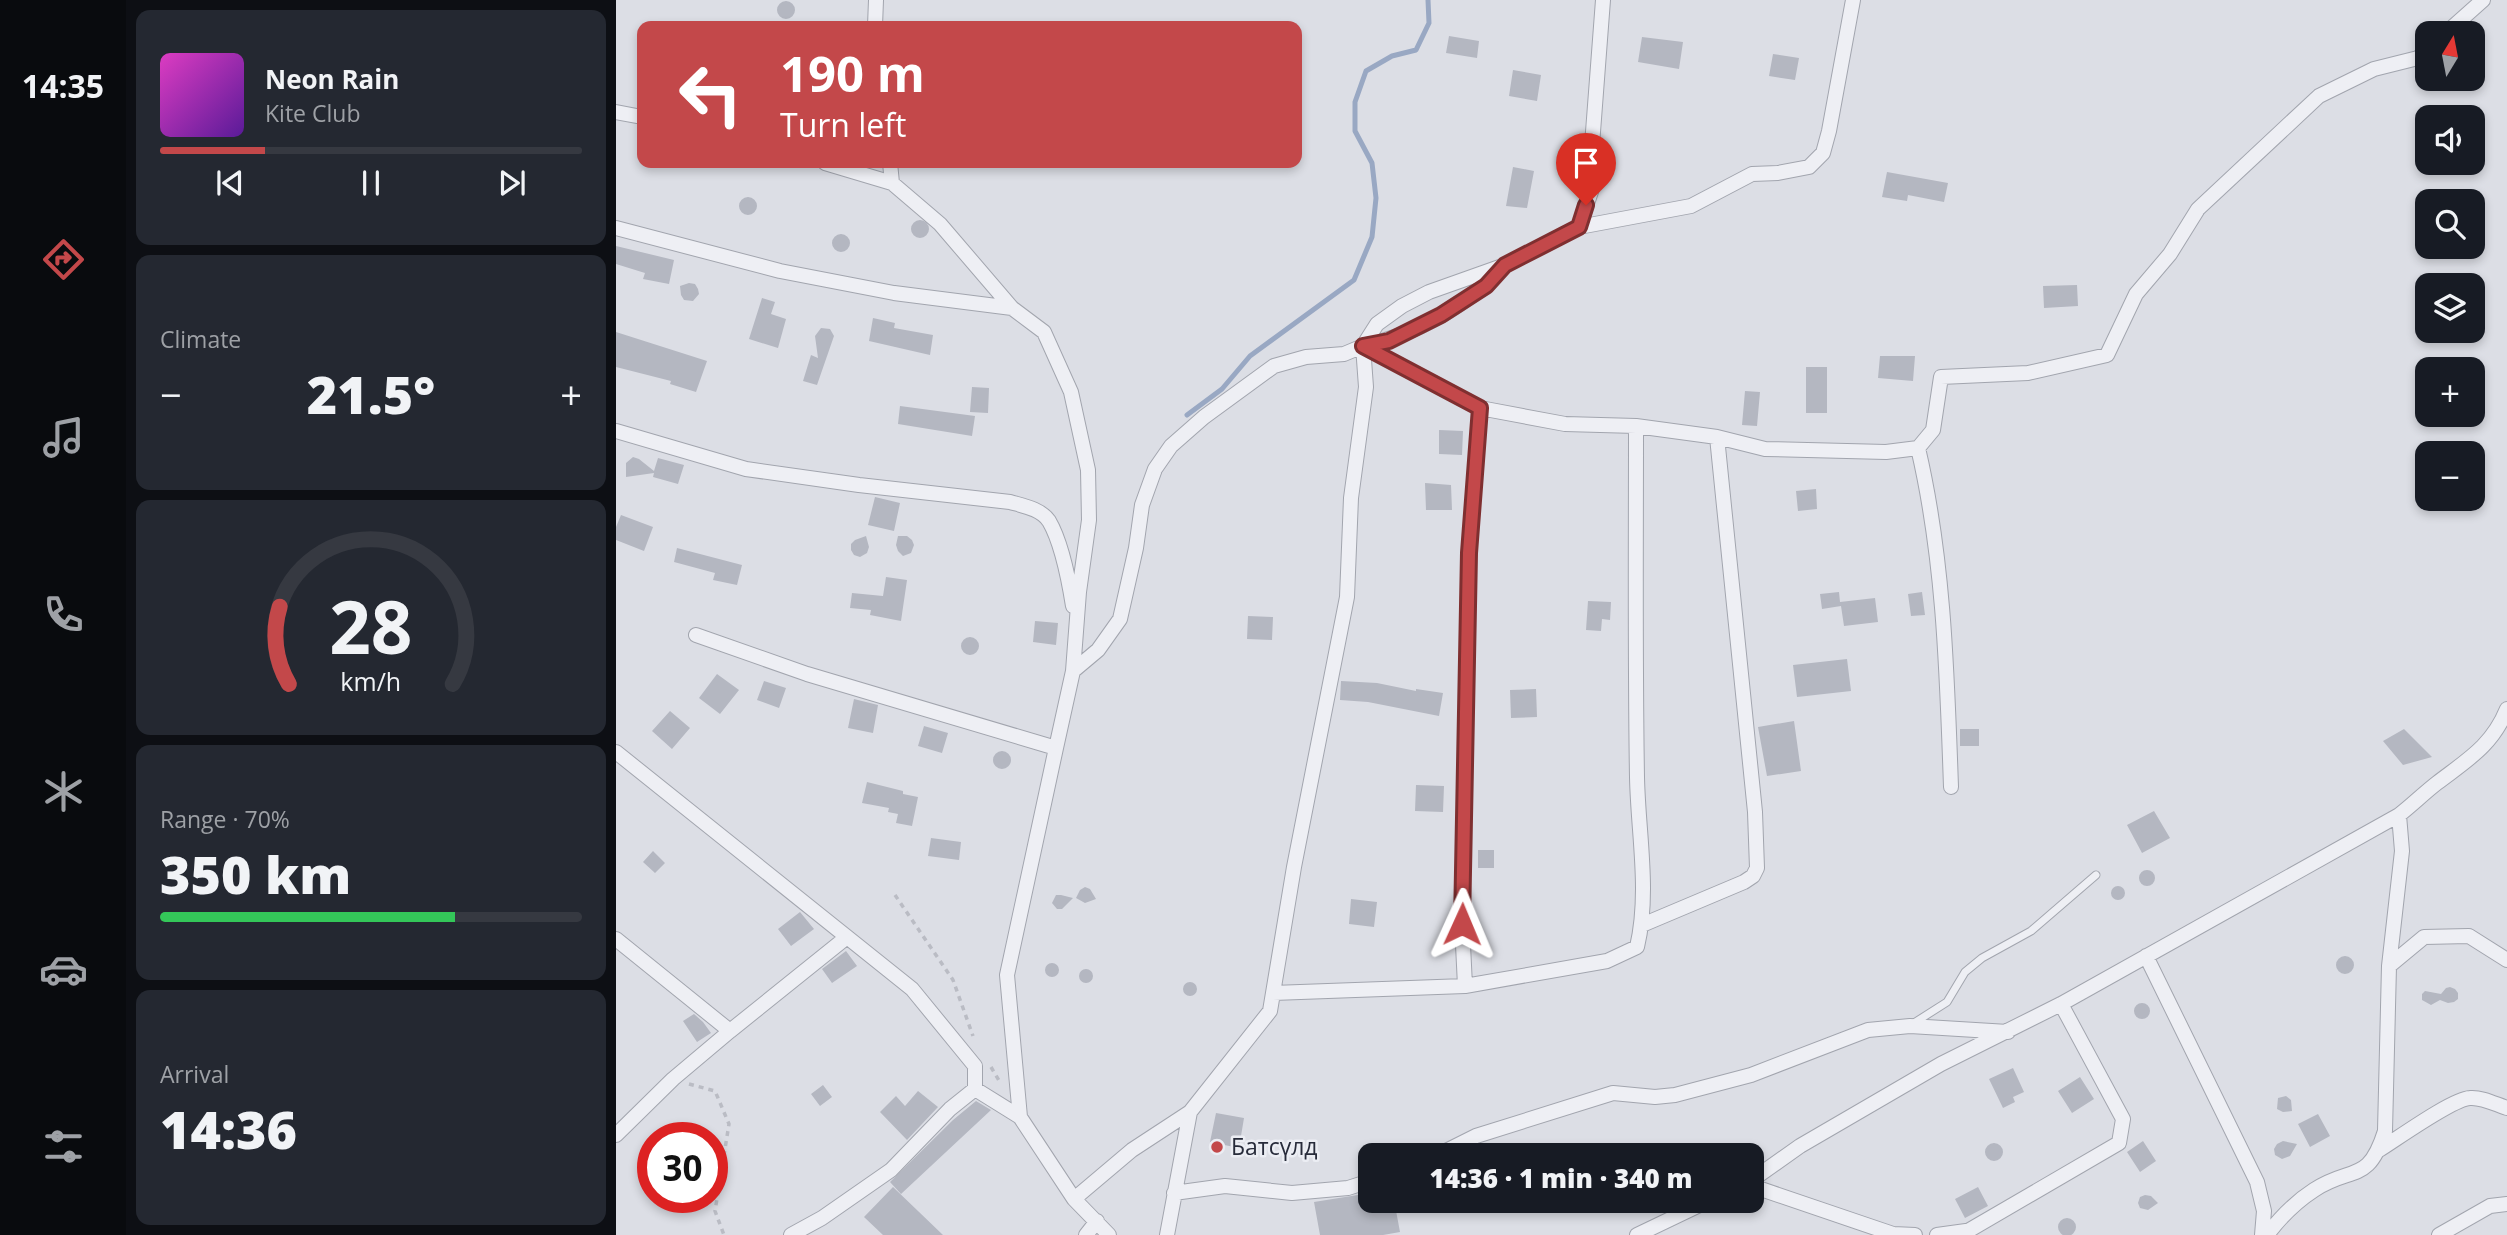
<!DOCTYPE html>
<html lang="en">
<head>
<meta charset="utf-8">
<style>
  :root { --surface:#171b24; --page:#242831; --text:#f1f3f6; --muted:#9ea1a6; --line:#363941; --accent:#c3484a }
  body { margin:0; font-family:"Open Sans",sans-serif; background:var(--page); color:var(--text); height:100vh; display:flex; flex-direction:column; font-size:26px; white-space:nowrap }
  * { box-sizing:border-box; margin:0 }
  p { font-size:23px; color:var(--muted) }
  .icon { flex:none; width:38px; height:38px; fill:none; stroke:currentColor; stroke-width:2; stroke-linecap:round; stroke-linejoin:round }
  .map { position:relative; flex:1; overflow:hidden }
  .details { display:flex; flex-direction:column; gap:10px; padding:10px; background:#0d0f14; width:490px }
  .details>* { flex:none }
  .banner { position:absolute; left:21px; top:21px; width:665px; height:147px; border-radius:14px; box-shadow:0 4px 10px #0003; background:#c3484a; color:#fff; overflow:hidden }
  .needle { width:46px; rotate:10deg }
  .fabs { position:absolute; left:1799px; top:21px; display:grid; gap:14px }
  .fabs a { display:grid; place-items:center; width:70px; height:70px; border-radius:14px; background:var(--surface); box-shadow:0 4px 10px #0003; font-size:35px }
  .speed { position:absolute; left:21px; top:1122px; display:flex; gap:14px; font-size:35px; font-weight:700; text-align:center }
  .speed>* { display:grid; place-content:center; width:91px; height:91px; border-radius:50%; background:var(--surface); box-shadow:0 4px 10px #0003; line-height:1 }
  .speed .limit { border:10px solid #d22; background:#fff; color:#111 }
  .pin { position:absolute; display:grid; place-items:center; width:60px; height:60px; color:#fff; margin:-72px -30px; border-radius:50% 50% 50% 0; rotate:-45deg; box-shadow:0 0 7px #0007 }
  .pin .icon { rotate:45deg }
  .me { position:absolute; width:77px; margin:-38px; rotate:1deg; stroke-linejoin:round; filter:drop-shadow(0 0 5px #0008) }
  .turn { display:flex; align-items:center; gap:24px; height:147px; padding:0 28px; font-size:32px }
  .turn .icon { width:91px; height:91px; stroke-width:2.5 }
  .turn b { display:block; font-size:49px; line-height:60px }
  .big { font-size:52px; font-weight:800; line-height:1.1 }
  .details .tile { flex:1; display:flex; flex-direction:column; justify-content:center; gap:10px; min-width:0; padding:0 24px; border-radius:14px; background:var(--page) }
  .details .dial { align-items:center; gap:0 }
  .dial svg { height:182px; overflow:visible; fill:none; stroke:var(--line); stroke-width:7; stroke-linecap:round; text-anchor:middle }
  .dial text { fill:var(--text); stroke:none }
  .song { display:flex; align-items:center; gap:21px }
  .cover { width:84px; height:84px; border-radius:10px; background:linear-gradient(135deg,hsl(310 70% 55%),hsl(270 70% 35%)) }
  .played { height:7px; border-radius:4px; background:linear-gradient(90deg,var(--accent) 25%,var(--line) 25%) }
  .keys { display:flex; justify-content:space-around; direction:ltr }
  .heat { display:flex; justify-content:space-between; align-items:center; font-size:38px; direction:ltr }
  .charge { height:10px; border-radius:5px; background:linear-gradient(90deg,#34c759 70%,var(--line) 0) }
  .trip { position:absolute; left:742px; top:1143px; width:406px; height:70px; border-radius:14px; background:var(--surface); box-shadow:0 4px 10px #0003; font-weight:800; line-height:70px; text-align:center }
  main { display:flex; flex:1; min-height:0 }
  .dock { display:flex; flex-direction:column; width:126px; justify-content:space-around; align-items:center; background:#090b0e; color:var(--muted) }
  .dock .icon { width:49px; height:49px }
  .dock .selected { color:var(--accent) }
  .dock b { font-size:32px; color:var(--text) }
  .map>svg:first-child { display:block }
  .lines { fill:none; stroke-linecap:round; stroke-linejoin:round }
  .stream { stroke:#99a8c3; stroke-width:5 }
  .building { fill:#b4b7c1 }
  .lane-casing { stroke:#a2a5ae; stroke-width:9 }
  .street-casing { stroke:#a2a5ae; stroke-width:16 }
  .path { stroke:#babcc4; stroke-width:3.5; stroke-dasharray:5 5; stroke-linecap:butt }
  .lane { stroke:#eeeff4; stroke-width:7 }
  .street { stroke:#eeeff4; stroke-width:14 }
  .route-casing { stroke:#7f2f30; stroke-width:18 }
  .route { stroke:#c3484a; stroke-width:12 }
  .poi-dot { fill:#c3484a; stroke:#ebedf3; stroke-width:2.5 }
  .labels { text-anchor:middle; stroke-width:5; stroke-linejoin:round; paint-order:stroke }
  .poi-label { font-size:23px; fill:#272b3a; stroke:#ebedf3; text-anchor:start }
</style>
</head>
<body>
<main>
<nav class="dock">
<b>14:35</b>
<svg class="icon selected" aria-label="directions" viewBox="0 0 24 24"><path d="M12 3l9 9-9 9-9-9zM9 14v-3h6M13 9l2 2-2 2"/></svg>
<svg class="icon" aria-label="music" viewBox="0 0 24 24"><path d="M9 18V5l10-2v13"/><circle cx="6" cy="18" r="3"/><circle cx="16" cy="16" r="3"/></svg>
<svg class="icon" aria-label="phone" viewBox="0 0 24 24"><path d="M5 4h4l2 5-3 2q2 4 5 5l2-3 5 2v4C11 20 4 13 5 4z"/></svg>
<svg class="icon" aria-label="climate" viewBox="0 0 24 24"><path d="M12 3v18M4 7l16 10M4 17L20 7"/></svg>
<svg class="icon" aria-label="car" viewBox="0 0 24 24"><path d="M5 17H2v-5l4-1 3-4h7l3 4 3 1v5h-3M9 17h6M6 11h13"/><circle cx="7" cy="17" r="2"/><circle cx="17" cy="17" r="2"/></svg>
<svg class="icon" aria-label="filters" viewBox="0 0 24 24"><path d="M4 7h16M4 17h16"/><circle cx="9" cy="7" r="2"/><circle cx="15" cy="17" r="2"/></svg>
</nav>
<section class="details">
<div class="tile">
<div class="song"><i class="cover"></i><div><b>Neon Rain</b><p>Kite Club</p></div></div>
<div class="played"></div>
<div class="keys"><svg class="icon" aria-label="previous" viewBox="0 0 24 24"><path d="M18 5L8 12l10 7zM5 5v14"/></svg><svg class="icon" aria-label="pause" viewBox="0 0 24 24"><path d="M8 5v14M16 5v14"/></svg><svg class="icon" aria-label="next" viewBox="0 0 24 24"><path d="M6 5l10 7-10 7zM19 5v14"/></svg></div>
</div>
<div class="tile"><p>Climate</p>
<div class="heat"><a>−</a><b class="big">21.5°</b><a>+</a></div>
</div>
<div class="tile dial"><svg viewBox="0 0 100 80">
<path d="M14 69A42 42 0 1 1 86 69"/>
<path d="M14 69A42 42 0 0 1 10 35" stroke="#c3484a"/>
<text x="50" y="56" font-size="32" font-weight="700">28</text>
<text x="50" y="72" font-size="11">km/h</text>
</svg></div>
<div class="tile"><p>Range · 70%</p><b class="big">350 km</b><div class="charge"></div></div>
<div class="tile"><p>Arrival</p><b class="big">14:36</b></div>
</section>
<div class="map">
<svg width="1891" height="1235" viewBox="0 0 1891 1235">
  <rect width="100%" height="100%" fill="#dcdee5"/>
  <g class="lines">
    <path class="stream" d="M571,415l35,-26 28,-33 104,-76 18,-43 4,-39 -4,-35 -17,-32v-29l11,-31 26,-15 24,-6 13,-27 -1,-23"/>
  </g>
  <path class="building" d="M161 10a9 9 0 1 1 18 0a9 9 0 1 1-18 0Z
    M833,36l30,5 -2,17 -31,-5z
    M1026,37l41,5 -4,27 -41,-7z
    M1157,54l26,4 -4,22 -26,-4z
    M897,70l28,5 -4,26 -28,-5z
    M897,167l21,4 -7,37 -21,-2z
    M1271,172l61,11 -4,19 -36,-7 -1,6 -25,-4z
    M123 206a9 9 0 1 1 18 0a9 9 0 1 1-18 0Z
    M295 229a9 9 0 1 1 18 0a9 9 0 1 1-18 0Z
    M216 243a9 9 0 1 1 18 0a9 9 0 1 1-18 0Z
    M0,246l58,14 -5,24 -26,-5 2,-6 -29,-9z
    M73,283l6,1 3,5 1,5 -6,7 -9,-1 -3,-5 -1,-9z
    M1461,285l1,21 -34,2 -1,-22z
    M146,298l13,4 -4,12 15,5 -8,29 -29,-9z
    M257,318l22,5 -1,5 39,7 -3,20 -61,-14z
    M205,328l9,1 4,7 -17,49 -14,-4 8,-26 7,3 -3,-22z
    M0,332l91,29 -11,31 -26,-8 1,-3 -55,-14z
    M1264,356h35l-2,25 -35,-3z
    M1190,367h21v46h-21z
    M356,387l17,1 -1,25 -18,-1z
    M1129,391l15,1 -3,34 -15,-1z
    M284,406l75,10 -3,20 -74,-12z
    M823,430l24,1 -1,24 -23,-1z
    M17,457l6,2 15,12 4,-13 26,7 -6,19 -25,-7 1,-4 -28,4v-14z
    M809,483l26,2 1,25h-26z
    M1200,489l1,20 -19,2 -2,-20z
    M259,497l25,6 -6,28 -26,-6z
    M5,515l32,12 -9,24 -28,-11v-13z
    M250,536l3,11 -2,6 -7,4 -6,-2 -3,-5v-6l4,-4z
    M282,536h9l5,4 2,5 -3,8 -8,3 -5,-5 -2,-6z
    M61,548l65,17 -5,20 -24,-5 2,-7 -41,-11z
    M270,577l21,3 -6,41 -31,-6 1,-5 -21,-2 2,-15 31,3z
    M1223,592l1,10 35,-4 3,24 -34,4 -3,-20 -19,3 -2,-15z
    M1306,592l3,23 -14,1 -3,-22z
    M972,601l23,1 -1,18 -8,-1 -1,12 -15,-1z
    M632,616l25,1 -1,23 -25,-1z
    M419,621l23,2 -2,22 -23,-3z
    M345 646a9 9 0 1 1 18 0a9 9 0 1 1-18 0Z
    M1231,659l4,32 -54,6 -4,-32z
    M101,674l22,16 -19,24 -21,-16z
    M148,681l22,7 -7,20 -22,-8z
    M725,681l36,2 39,8v-2l27,4 -4,23 -71,-14 -28,-2z
    M920,689l1,28 -26,1 -1,-28z
    M238,699l24,6 -5,28 -25,-5z
    M54,711l20,17 -18,21 -20,-18z
    M1178,721l7,50 -34,5 -9,-49z
    M308,726l24,7 -6,20 -24,-7z
    M1344,729h19v17h-19z
    M1788,729l28,28 -29,8 -20,-24z
    M377 760a9 9 0 1 1 18 0a9 9 0 1 1-18 0Z
    M251,782l36,9v3l15,3 -6,29 -16,-3 2,-9 -10,-2 1,-4 -27,-5z
    M800,785l28,1 -1,26 -28,-1z
    M1538,811l16,27 -28,15 -15,-28z
    M315,838l30,4 -2,18 -31,-4z
    M862,850h16v18h-16z
    M37,851l12,12 -10,10 -12,-11z
    M1523 878a8 8 0 1 1 16 0a8 8 0 1 1-16 0Z
    M1495 893a7 7 0 1 1 14 0a7 7 0 1 1-14 0Z
    M469,887l5,2 6,10 -11,4 -9,-5 4,-8z
    M440,895h5l12,3 -11,11h-5l-5,-6z
    M735,899l26,3 -3,25 -25,-3z
    M184,912l14,17 -23,17 -13,-17z
    M230,951l11,15 -25,17 -10,-14z
    M1720 965a9 9 0 1 1 18 0a9 9 0 1 1-18 0Z
    M429 970a7 7 0 1 1 14 0a7 7 0 1 1-14 0Z
    M463 976a7 7 0 1 1 14 0a7 7 0 1 1-14 0Z
    M567 989a7 7 0 1 1 14 0a7 7 0 1 1-14 0Z
    M1834,987l5,2 3,4v6l-4,3 -6,1 -8,-3 -9,5 -9,-5v-6l3,-3 16,3 5,-6z
    M1518 1011a8 8 0 1 1 16 0a8 8 0 1 1-16 0Z
    M78,1014l9,8 8,11 -14,9 -14,-21z
    M1397,1068l11,24 -11,5 2,5 -12,6 -14,-29z
    M1464,1077l14,22 -22,14 -14,-22z
    M207,1085l9,12 -12,9 -9,-12z
    M302,1091l20,16 -31,33 -27,-28 16,-16 9,10z
    M1670,1096l5,4 1,11 -9,1 -6,-3 1,-11z
    M360,1101l15,9 -90,84 -11,-12 63,-62z
    M600,1113l28,5 -5,30 -29,-6z
    M1702,1114l12,22 -20,11 -12,-23z
    M1527,1141l13,20 -16,11 -13,-20z
    M1667,1141l14,3 -7,12 -8,3 -7,-4 -1,-6 3,-5z
    M1369 1152a9 9 0 1 1 18 0a9 9 0 1 1-18 0Z
    M277,1187l50,48h-60l-19,-18z
    M1362,1187l10,19 -23,12 -10,-19z
    M754,1193v7h24l6,32 -17,3h-63l-6,-33z
    M1529,1195l6,1 7,7 -10,7 -8,-2 -2,-5 2,-6z
    M1442 1227a9 9 0 1 1 18 0a9 9 0 1 1-18 0Z"/>
  <g class="lines">
    <defs>
      <path id="lane" d="M1298,1023l33,-21 18,-30 17,-14 49,-27 65,-56"/>
      <path id="street" d="M259,26l1,-26
        M1830,33l37,-33
        M0,112l26,5
        M209,163l67,20 -2,-20
        M276,183l48,41 72,84 32,24 27,60 17,78 1,50 -10,72 -6,79 -17,77
        M963,227l112,-21 61,-32 26,-1 31,-6 14,-14 6,-22 24,-131
        M0,228l164,43 114,22 118,15
        M747,346c51,-11 105,-40 140,-79
        M0,431l130,38 113,16 151,17c14,4 31,7 39,19 13,22 20,60 24,85
        M1302,448c26,111 29,225 33,339
        M80,635l111,39 249,74 -49,227 13,142
        M457,671l25,-21 22,-31 16,-71 6,-43 13,-36 16,-23 33,-29 70,-51 32,-9 38,-3 19,-8 117,62 85,16 71,2 81,11 48,12 121,3 32,-4 15,-18 8,-53 87,-4 79,-18 29,-61 34,-40 28,-45 121,-113 55,-27 44,-11 9,-8
        M0,752l296,237 63,77v23l45,28 54,82 35,36
        M1026,925l102,-43 9,-6 4,-8 -2,-56 -38,-375
        M0,939l114,92 117,-94
        M1530,956l111,226 7,29 -2,24
        M1773,966l35,-29 45,-1 38,24
        M849,986l-3,-62 7,-371 11,-145
        M657,993l192,-7 142,-25 30,-14c13,-55 1,-114 0,-170 -2,-117 -1,-234 -1,-351
        M0,1135l57,-56 57,-48
        M1763,1150c18,-11 73,-51 91,-52 12,-1 25,6 37,10
        M822,1155l38,-19 137,-43 42,4 20,-2 76,-20 117,-45 42,-4 98,6
        M1136,1180l48,-34 141,-82 120,-60 338,-189
        M1136,1186l141,48 22,1
        M558,1193l51,-7 67,7 56,-5 22,-7
        M458,1199l58,-49 58,-38 80,-101 24,-144 53,-270 4,-99 15,-111 -3,-41 14,-22 25,-18 27,-14 76,-27 74,-38 15,-44 -2,-38 11,-145
        M175,1235l31,-17 69,-48 59,-61 25,-20
        M470,1235l11,-14
        M551,1235l23,-123
        M1021,1235l73,-35
        M1321,1235l29,-4
        M1345,1235l158,-92 4,-24 -62,-115
        M1651,1235c12,-16 30,-34 47,-45 38,-25 54,-5 71,-59l4,-165 13,-115 -3,-36c13,-10 25,-22 38,-32 30,-23 55,-37 70,-74
        M1823,1235l51,-29 17,-2"/>
    </defs>
    <use href="#lane" class="lane-casing"/>
    <use href="#street" class="street-casing"/>
    <path class="path" d="M279,895l58,85 20,56
      M375,1067l10,17
      M73,1084l26,7 14,33 -14,87 9,24"/>
    <use href="#lane" class="lane"/>
    <use href="#street" class="street"/>
  </g>
  <g class="lines">
    <defs>
      <path id="route" d="M846,924l7,-371 11,-145 -117,-62 26,-5 52,-26 45,-29 19,-21 74,-38 7,-22"/>
    </defs>
    <use href="#route" class="route-casing"/>
    <use href="#route" class="route"/>
  </g>
  <circle class="poi-dot" cx="601" cy="1147" r="7"/>
  <g class="labels">
    <g class="poi-label">
      <text x="615" y="1155">Батсүлд</text>
    </g>
  </g>
</svg>
<div class="fabs">
<a><svg class="needle" viewBox="-14 -14 28 28"><path d="M0-13l5 13h-10z" fill="#e53935"/><path d="M0 13l5-13h-10z" fill="#9ea1a6"/></svg></a>
<a><svg class="icon" aria-label="sound" viewBox="0 0 24 24"><path d="M4 9h4l5-4v14l-5-4H4zM17 9q2 3 0 6"/></svg></a>
<a><svg class="icon" aria-label="search" viewBox="0 0 24 24"><circle cx="10" cy="10" r="6"/><path d="M15 15l6 6"/></svg></a>
<a><svg class="icon" aria-label="layers" viewBox="0 0 24 24"><path d="M12 4l9 5-9 5-9-5zM3 14l9 5 9-5"/></svg></a>
<a>+</a>
<a>−</a>
</div>
<div class="speed"><div class="limit">30</div></div>
<div class="pin" style="left:970px;top:205px;background:#d93025"><svg class="icon" aria-label="arrive" viewBox="0 0 24 24"><path d="M6 21V4h12l-3 4 3 4H6"/></svg></div>
<svg class="me" style="left:846px;top:924px" viewBox="-20 -20 40 40"><path d="M0-17L14 15 0 8-14 15z" fill="#c3484a" stroke="#fff" stroke-width="4"/></svg>
<div class="trip">14:36 · 1 min · 340 m</div>
<div class="banner">
<div class="turn"><svg class="icon" aria-label="left" viewBox="0 0 24 24"><path d="M17 20v-9H6M10 6l-5 5 5 5"/></svg><div><b>190 m</b>Turn left</div></div>
</div>
</div>
</main>
</body>
</html>
